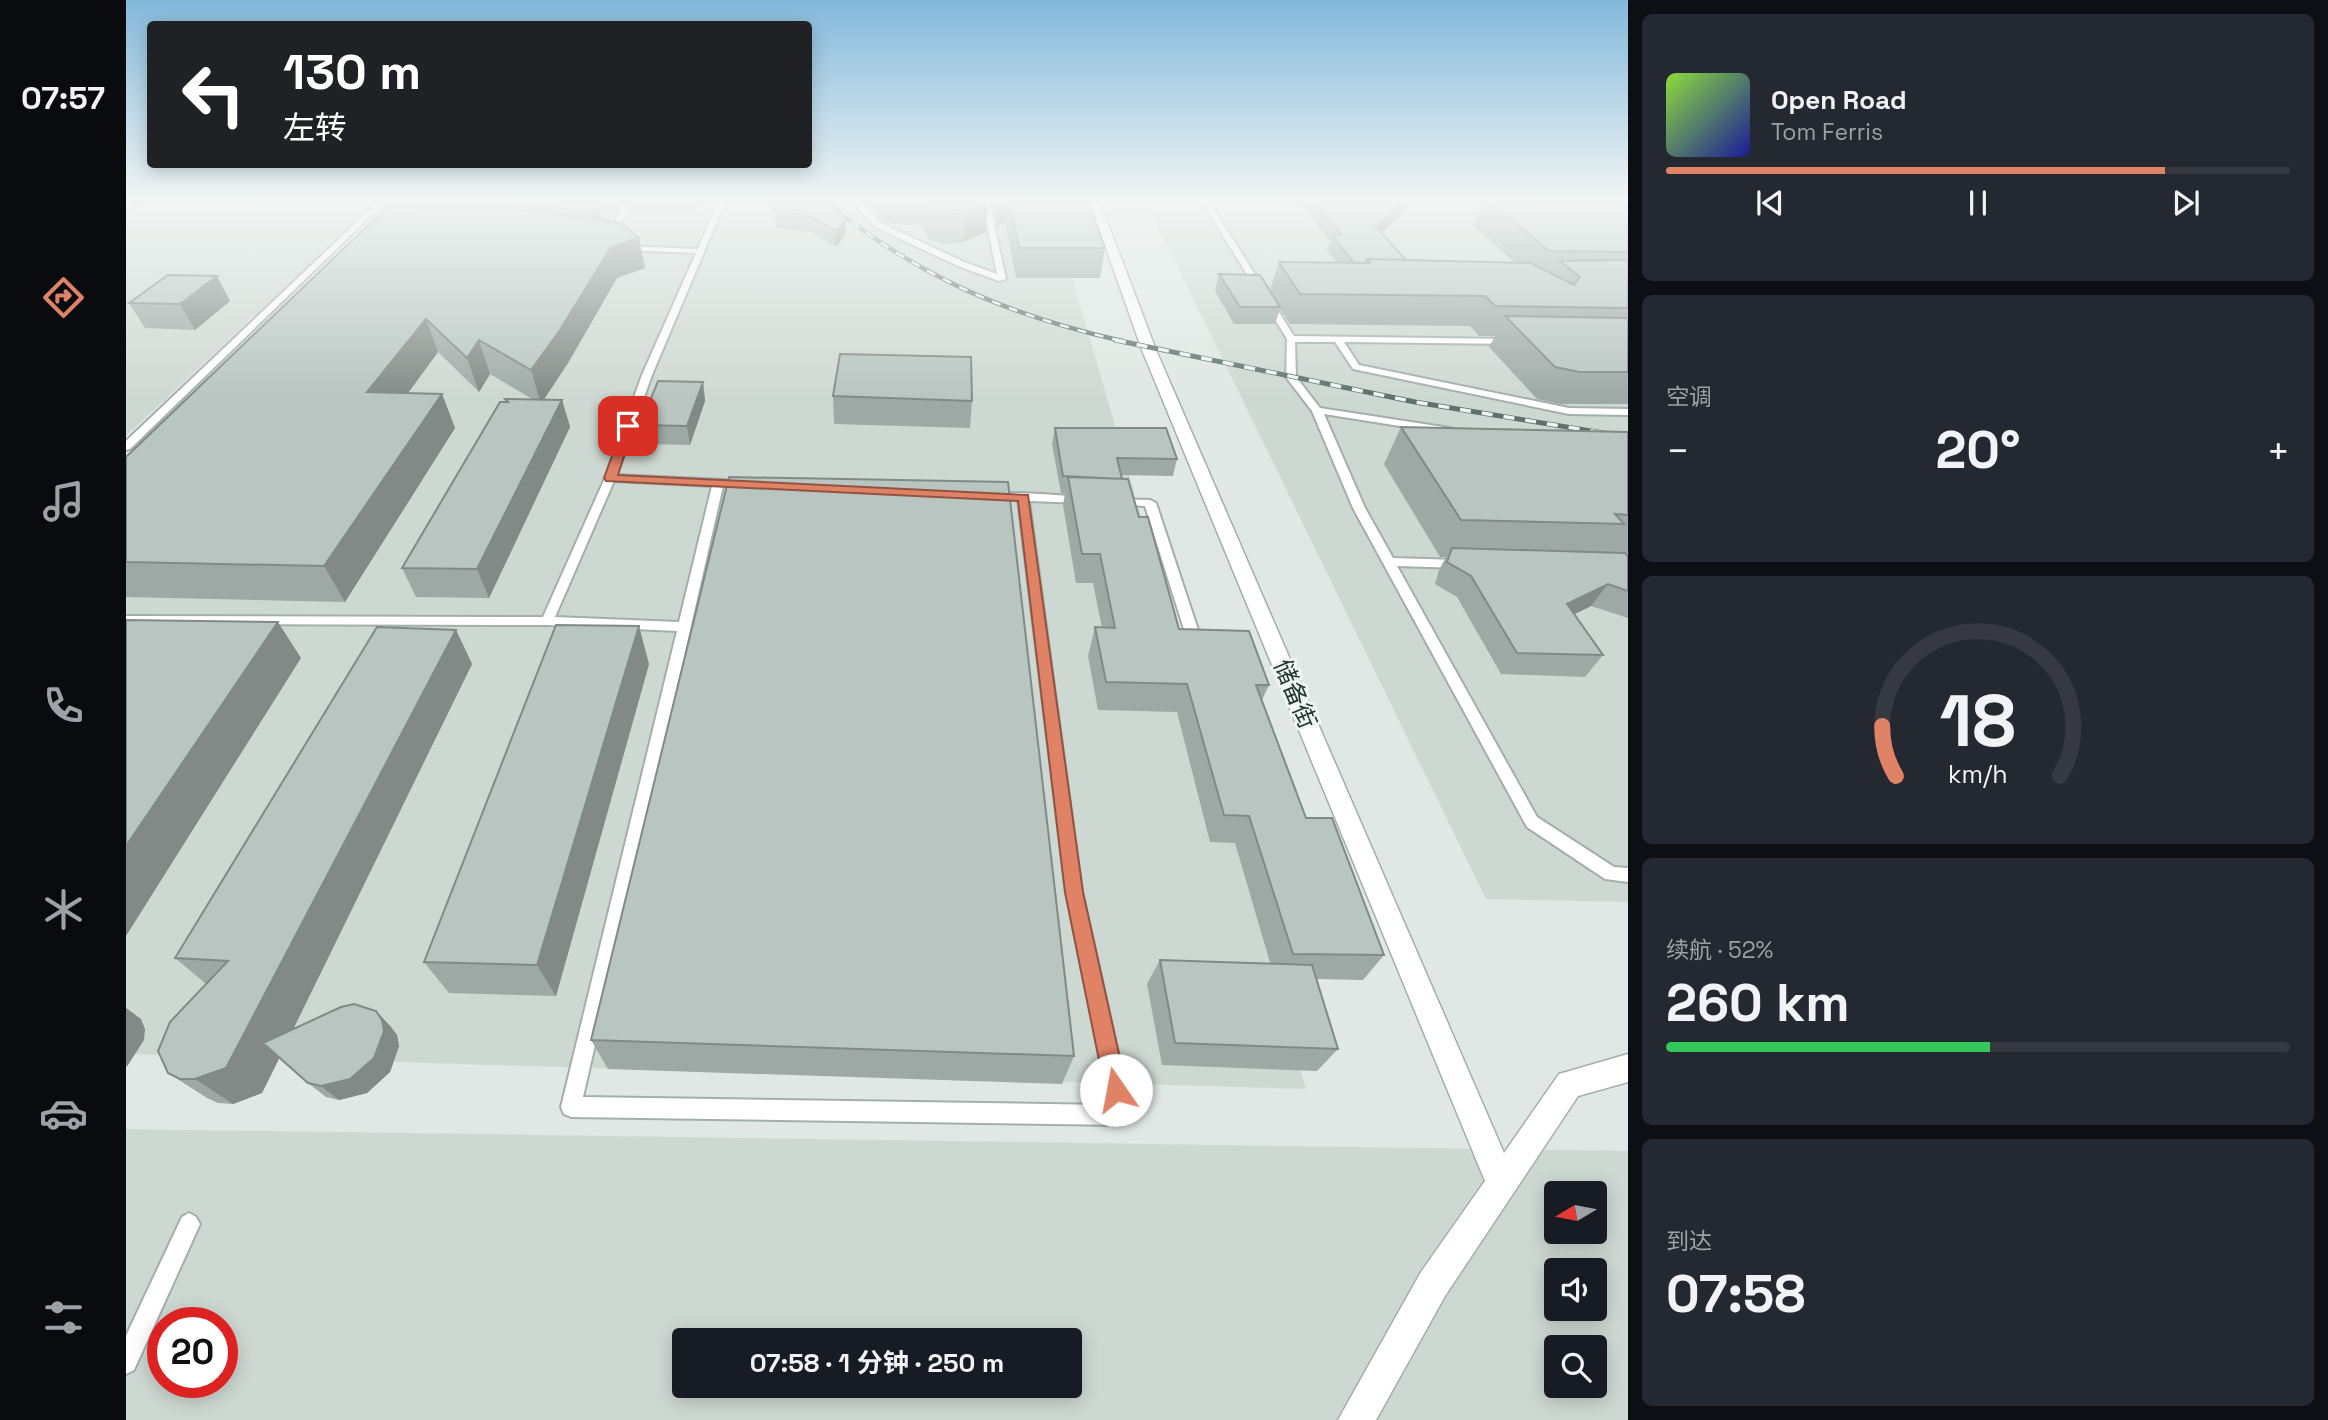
<!DOCTYPE html>
<html lang="zh">
<head>
<meta charset="utf-8">
<style>
  :root { --surface:#171b24; --page:#242831; --text:#f1f3f6; --muted:#9ea1a6; --line:#363941; --accent:#e08266 }
  body { margin:0; font-family:"Space Grotesk","Noto Sans SC",sans-serif; background:var(--page); color:var(--text); height:100vh; display:flex; flex-direction:column; font-size:26px; white-space:nowrap }
  * { box-sizing:border-box; margin:0 }
  p { font-size:23px; color:var(--muted) }
  .icon { flex:none; width:38px; height:38px; fill:none; stroke:currentColor; stroke-width:2; stroke-linecap:round; stroke-linejoin:round }
  .map { position:relative; flex:1; overflow:hidden }
  .panel { display:flex; flex-direction:column; gap:14px; padding:14px; background:#0d0f14; width:700px }
  .panel>* { flex:none }
  .hud { position:absolute; left:21px; top:21px; width:665px; height:147px; border-radius:7px; box-shadow:0 4px 18px #0003; background:#202124; color:#fff; overflow:hidden }
  .needle { width:46px; rotate:260deg }
  .buttons { position:absolute; left:1418px; top:1181px; display:grid; gap:14px }
  .buttons a { display:grid; place-items:center; width:63px; height:63px; border-radius:7px; background:var(--surface); box-shadow:0 4px 18px #0003; font-size:35px }
  .speed { position:absolute; left:21px; top:1307px; display:flex; gap:14px; font-size:35px; font-weight:700; text-align:center }
  .speed>* { display:grid; place-content:center; width:91px; height:91px; border-radius:50%; background:var(--surface); box-shadow:0 4px 18px #0003; line-height:1 }
  .speed .limit { border:10px solid #d22; background:#fff; color:#111 }
  .pin { position:absolute; display:grid; place-items:center; width:60px; height:60px; color:#fff; margin:-30px; border-radius:14px; box-shadow:0 4px 10px #0006 }
  .me { position:absolute; width:77px; margin:-38px; rotate:348deg; stroke-linejoin:round; filter:drop-shadow(0 0 5px #0008) }
  .turn { display:flex; align-items:center; gap:24px; height:147px; padding:0 21px; font-size:32px }
  .turn .icon { width:91px; height:91px; stroke-width:2.5 }
  .turn b { display:block; font-size:49px; line-height:60px }
  .big { font-size:52px; font-weight:700; line-height:1.1 }
  .panel .card { flex:1; display:flex; flex-direction:column; justify-content:center; gap:10px; min-width:0; padding:0 24px; border-radius:10px; background:var(--page) }
  .panel .dial { align-items:center; gap:0 }
  .dial svg { height:182px; overflow:visible; fill:none; stroke:var(--line); stroke-width:7; stroke-linecap:round; text-anchor:middle }
  .dial text { fill:var(--text); stroke:none }
  .song { display:flex; align-items:center; gap:21px }
  .cover { width:84px; height:84px; border-radius:10px; background:linear-gradient(135deg,hsl(90 70% 55%),hsl(240 70% 35%)) }
  .played { height:7px; border-radius:4px; background:linear-gradient(90deg,var(--accent) 80%,var(--line) 80%) }
  .keys { display:flex; justify-content:space-around; direction:ltr }
  .heat { display:flex; justify-content:space-between; align-items:center; font-size:38px; direction:ltr }
  .charge { height:10px; border-radius:5px; background:linear-gradient(90deg,#34c759 52%,var(--line) 0) }
  .trip { position:absolute; left:546px; top:1328px; width:410px; height:70px; border-radius:7px; background:var(--surface); box-shadow:0 4px 18px #0003; font-weight:700; line-height:70px; text-align:center }
  main { display:flex; flex:1; min-height:0 }
  .menu { display:flex; flex-direction:column; width:126px; justify-content:space-around; align-items:center; background:#090b0e; color:var(--muted) }
  .menu .icon { width:49px; height:49px }
  .menu .selected { color:var(--accent) }
  .menu b { font-size:32px; color:var(--text) }
  .map>svg:first-child { display:block }
  .built { fill:#ced8d3; fill-rule:evenodd }
  .lines { fill:none; stroke-linecap:round; stroke-linejoin:round }
  .lane-casing { stroke:#a3afab; stroke-width:4 }
  .street-casing { stroke:#a3afab; stroke-width:3 }
  .lane { fill:#fff; fill-rule:evenodd }
  .street { fill:#fff; fill-rule:evenodd }
  .rail-far1-casing { stroke:#5d726c; stroke-width:4.5 }
  .rail-casing { stroke:#5d726c; stroke-width:5 }
  .rail-far1 { stroke:#eff5f2; stroke-width:2.5; stroke-dasharray:9; stroke-linecap:butt }
  .rail { stroke:#eff5f2; stroke-width:3.5; stroke-dasharray:11; stroke-linecap:butt }
  .wall { fill:#9ea9a5 }
  .shaded-wall { fill:#818a86 }
  .building { fill:#b8c5c0; stroke:#818a86; stroke-width:2 }
  .route { fill:#e08266; stroke:#925442; stroke-width:2 }
  .labels { text-anchor:middle; stroke-width:6; stroke-linejoin:round; paint-order:stroke }
  .street-label { font-size:24px; fill:#223631; stroke:#eff5f2 }
</style>
</head>
<body>
<main>
<nav class="menu">
<b>07:57</b>
<svg class="icon selected" aria-label="directions" viewBox="0 0 24 24"><path d="M12 3l9 9-9 9-9-9zM9 14v-3h6M13 9l2 2-2 2"/></svg>
<svg class="icon" aria-label="music" viewBox="0 0 24 24"><path d="M9 18V5l10-2v13"/><circle cx="6" cy="18" r="3"/><circle cx="16" cy="16" r="3"/></svg>
<svg class="icon" aria-label="phone" viewBox="0 0 24 24"><path d="M5 4h4l2 5-3 2q2 4 5 5l2-3 5 2v4C11 20 4 13 5 4z"/></svg>
<svg class="icon" aria-label="climate" viewBox="0 0 24 24"><path d="M12 3v18M4 7l16 10M4 17L20 7"/></svg>
<svg class="icon" aria-label="car" viewBox="0 0 24 24"><path d="M5 17H2v-5l4-1 3-4h7l3 4 3 1v5h-3M9 17h6M6 11h13"/><circle cx="7" cy="17" r="2"/><circle cx="17" cy="17" r="2"/></svg>
<svg class="icon" aria-label="filters" viewBox="0 0 24 24"><path d="M4 7h16M4 17h16"/><circle cx="9" cy="7" r="2"/><circle cx="15" cy="17" r="2"/></svg>
</nav>
<div class="map">
<svg width="1502" height="1420" viewBox="0 0 1502 1420">
  <rect width="100%" height="100%" fill="#dfe8e4"/>
  <path class="built" d="M0,200h252l-252,236z
    M274,200h650l256,889 -1180,-35v-587z
    M1019,200h483v702l-142,-3z
    M0,1129l1502,22v269h-1502zM1430,1194h38v38h-38zM1430,1270h38v39h-38zM37,1323h59v59h-59zM558,1340h385v46h-385zM1430,1348h38v38h-38z"/>
  <g class="lines">
    <defs>
      <path id="lane" d="M254,200h7l-257,249 -4,1v-9z
        M500,200h7l-22,41h-6z
        M593,200h7l-74,175 -36,100 109,5 5,3 -7,3 -140,611 527,8 -44,-213 -48,-392 -24,-1 -6,-3c10,-7 77,0 94,1l6,3 -6,3 -53,-2 53,391 50,223 -3,7 -7,3 -551,-8 -7,-3 -3,-7 116,-476 -130,-6 -421,-1v-8l417,1 62,-139 37,-103 54,-122 -74,-3 -4,-2 4,-2 76,3zM488,481l98,5 -33,136 -124,-5z
        M725,200h7l23,23 83,39 33,12 -15,-74h7l17,79 -7,2 -41,-15 -83,-39z
        M1075,200h7l86,136 216,3 3,1v4l-169,-2 15,23 210,43 59,1v6l-59,-1 -216,-45 -18,-27h-40l1,35 24,31 130,20 5,3 -5,3 -126,-20 41,94 28,50 67,2 6,4 -6,4 -63,-2 140,251 77,50 14,1v14l-23,-3 -78,-52 -174,-319 -41,-97 -26,-34 1,-38z
        M990,499l34,1 6,3 47,142 -2,3 -5,2 -7,-5 -44,-139 -33,-2 -2,-2z
        M63,1213l7,4 4,7 -66,146 -8,4v-38l56,-119z"/>
      <path id="street" d="M963,200h10l57,150 348,803 55,-79 69,-20v28l-50,14 -133,200 -69,124h-38l83,-148 64,-91 -343,-831z"/>
    </defs>
    <use href="#lane" class="lane-casing"/>
    <use href="#street" class="street-casing"/>
    <use href="#lane" class="lane"/>
    <use href="#street" class="street"/>
    <defs>
      <path id="rail-far1" d="M697,200c94,76 181,114 299,141
        M0,209l17,-9"/>
      <path id="rail" d="M989,340l300,62 213,35"/>
    </defs>
    <use href="#rail-far1" class="rail-far1-casing"/>
    <use href="#rail" class="rail-casing"/>
    <use href="#rail-far1" class="rail-far1"/>
    <use href="#rail" class="rail"/>
  </g>
  <path class="wall" d="M258,200h239l-7,12 -16,-1 2,9 43,48 -28,10 -49,85 -25,37h19l8,27 -81,171 -73,-1 -14,-29 104,-166 -1,-3 29,1 -44,-26 -11,18 -41,-40 -30,41 34,1 13,34 -110,174 -219,-5v-140l261,-250z
    M501,200h73l-6,13 -65,-1z
    M639,200h60l21,34 -10,13 -25,-15 -35,-4 -1,-18 -6,-4z
    M741,200h121l-2,32 -22,10 -20,2 -15,-4 -8,-15 -30,-1 -11,-6z
    M864,200h97l18,48 -5,30h-84l-11,-55 -8,3z
    M1172,200h51l4,5 53,5 -25,22 25,28 108,2 -41,-37 11,-25h144v204h-68l-23,-5 -48,-52 6,-11h-16l-9,-10 -180,-2 -10,-15 -5,15h-41l-19,-33 4,-17 51,16 9,-28h57l-9,-12 3,-8z
    M104,301l-35,29 -50,-2 -16,-25z
    M577,382l2,19 -15,44 -46,-1 -4,-19z
    M707,396l139,5 -2,27 -136,-4z
    M1275,427l227,5v121h-25l25,3v62l-37,-12 -17,8 29,41 -18,22 -84,-3 -44,-77 -22,-13 4,-14 7,-13h-6l-56,-93z
    M929,428l122,31 -4,17 -52,-1 18,42 40,112 90,56 -7,15 44,118 78,137 -21,25 -46,-1 21,70 -21,22 -155,-6 -15,-81 13,-24 110,3 -35,-120 -25,-1 -33,-130 -79,-2 -10,-54 7,-29 7,1 -9,-45h-17l-13,-78 2,-12h-4l-9,-49z
    M330,630l16,34 -179,365 83,-18 15,16 6,8 2,11 -9,26 -23,21 -28,7 -13,-3 -18,-14 -28,-26 -18,36 -29,11 -15,-1 -11,-5 -39,-25 38,-89 -31,-26z
    M523,664l-93,332 -107,-3 -25,-31z
    M465,1040l483,16 -12,28 -454,-15z"/>
  <path class="shaded-wall" d="M488,200h9l-7,12z
    M566,200h8l-6,13z
    M874,200h7l-2,23 -8,3z
    M1280,200h4l-4,10 -35,32 5,-15z
    M862,203l-2,29 -22,10 2,-29z
    M473,205l5,28 -4,8 -6,-27z
    M720,218v16l-10,13v-16z
    M513,238l6,30 -28,10 -49,85 -27,41 -10,-34 80,-123z
    M91,276l13,25 -35,29 -15,-26z
    M300,319l12,33 -55,75 -16,-35z
    M353,340l11,34 -11,18 -12,-34z
    M577,382l2,19 -15,44 -3,-19z
    M316,394l13,34 -110,174 -21,-36z
    M436,400l8,27 -81,171 -12,-29z
    M1482,584l-17,22 -40,20 16,-22z
    M152,622l23,36 -175,278v-90z
    M513,626l10,38 -93,332 -19,-31z
    M330,630l16,34 -210,429 -29,11 -38,-25z
    M0,1008l15,11 4,10 -1,11 -16,25 -2,2z
    M250,1011l15,16 6,8 2,11 -9,26 -23,21 -28,7 -18,-14z"/>
  <path class="building" d="M467,200l6,5 -5,9 -66,-11 -131,-2z
    M651,200h48l21,18 -10,13 -26,-15 -35,-4z
    M798,200h64v3l-22,10 -21,2 -14,-4z
    M883,200h78l18,48h-86z
    M1188,200h35l4,5 28,-5h25l-30,27 30,33 -39,-1 -1,4h-12l-22,-28h10z
    M1363,200h139v52l-79,-1z
    M261,207l140,3 94,13 18,15 -28,9 -51,83 -29,40 -52,-30 -12,18 -41,-39 -59,73 75,2 -118,172 -198,-4v-105z
    M1241,259l164,4 43,22 6,-8 -20,-16 68,-1v48l-133,-2 -10,-10 -185,-2 -21,-32 91,1z
    M1093,274l41,1 20,32h-40z
    M42,275l49,1 -37,28 -51,-1z
    M1379,316l123,2v54h-48l-25,-5z
    M714,354l131,3 1,44 -139,-5z
    M532,381l45,1 -16,44 -47,-1z
    M379,399l57,1 -85,169 -75,-1 98,-166h8z
    M1275,427l227,5v83l-13,-1 9,10 -163,-4z
    M929,428h111l11,31 -60,-1 5,21 -59,-3z
    M603,477l279,5 66,574 -483,-16z
    M942,477l60,2 11,38h9l31,112 70,2 20,54h-13l50,133h26l52,137 -91,-1 -44,-138 -25,-1 -37,-131 -81,-2 -11,-55 20,1 -15,-74h-18z
    M1326,548l173,5 3,3v35l-20,-7 -41,20 36,51 -86,-2 -46,-77 -24,-14z
    M0,620l152,2 -152,224z
    M430,625l83,1 -102,339 -113,-3z
    M251,627l79,3 -230,438 -31,11h-15l-12,-6 -10,-22 12,-29 58,-61 -53,-3z
    M1034,960l152,5 26,84 -163,-6z
    M228,1004l22,7 6,9 2,11 -10,27 -24,21 -29,7 -13,-3 -45,-40 78,-36z"/>
  <linearGradient id="sky" x2="0" y2="1"><stop stop-color="#83b8db"/><stop offset="0.5" stop-color="#f1f5f3"/><stop offset="1" stop-color="#f1f5f3" stop-opacity="0"/></linearGradient>
  <rect width="1502" height="399" fill="url(#sky)"/>
  <path class="route" d="M502,423l6,3 -16,49 410,20 55,397 44,198 -3,8 -8,3 -7,-3 -4,-8 -40,-198 -47,-391 -412,-20 -2,-3 19,-52z"/>
  <g class="labels">
    <g class="street-label">
      <text transform="translate(1169 694) rotate(67)" y="8">储备街</text>
    </g>
  </g>
</svg>
<div class="buttons">
<a><svg class="needle" viewBox="-14 -14 28 28"><path d="M0-13l5 13h-10z" fill="#e53935"/><path d="M0 13l5-13h-10z" fill="#9ea1a6"/></svg></a>
<a><svg class="icon" aria-label="sound" viewBox="0 0 24 24"><path d="M4 9h4l5-4v14l-5-4H4zM17 9q2 3 0 6"/></svg></a>
<a><svg class="icon" aria-label="search" viewBox="0 0 24 24"><circle cx="10" cy="10" r="6"/><path d="M15 15l6 6"/></svg></a>
</div>
<div class="speed"><div class="limit">20</div></div>
<div class="pin" style="left:502px;top:426px;background:#d93025"><svg class="icon" aria-label="arrive" viewBox="0 0 24 24"><path d="M6 21V4h12l-3 4 3 4H6"/></svg></div>
<svg class="me" style="left:990px;top:1090px" viewBox="-20 -20 40 40"><circle r="19" fill="#fff"/><path d="M0-13L10 11 0 6-10 11z" fill="#e08266"/></svg>
<div class="trip">07:58 · 1 分钟 · 250 m</div>
<div class="hud">
<div class="turn"><svg class="icon" aria-label="left" viewBox="0 0 24 24"><path d="M17 20v-9H6M10 6l-5 5 5 5"/></svg><div><b>130 m</b>左转</div></div>
</div>
</div>
<section class="panel">
<div class="card">
<div class="song"><i class="cover"></i><div><b>Open Road</b><p>Tom Ferris</p></div></div>
<div class="played"></div>
<div class="keys"><svg class="icon" aria-label="previous" viewBox="0 0 24 24"><path d="M18 5L8 12l10 7zM5 5v14"/></svg><svg class="icon" aria-label="pause" viewBox="0 0 24 24"><path d="M8 5v14M16 5v14"/></svg><svg class="icon" aria-label="next" viewBox="0 0 24 24"><path d="M6 5l10 7-10 7zM19 5v14"/></svg></div>
</div>
<div class="card"><p>空调</p>
<div class="heat"><a>−</a><b class="big">20°</b><a>+</a></div>
</div>
<div class="card dial"><svg viewBox="0 0 100 80">
<path d="M14 69A42 42 0 1 1 86 69"/>
<path d="M14 69A42 42 0 0 1 8 47" stroke="#e08266"/>
<text x="50" y="56" font-size="32" font-weight="700">18</text>
<text x="50" y="72" font-size="11">km/h</text>
</svg></div>
<div class="card"><p>续航 · 52%</p><b class="big">260 km</b><div class="charge"></div></div>
<div class="card"><p>到达</p><b class="big">07:58</b></div>
</section>
</main>
</body>
</html>
